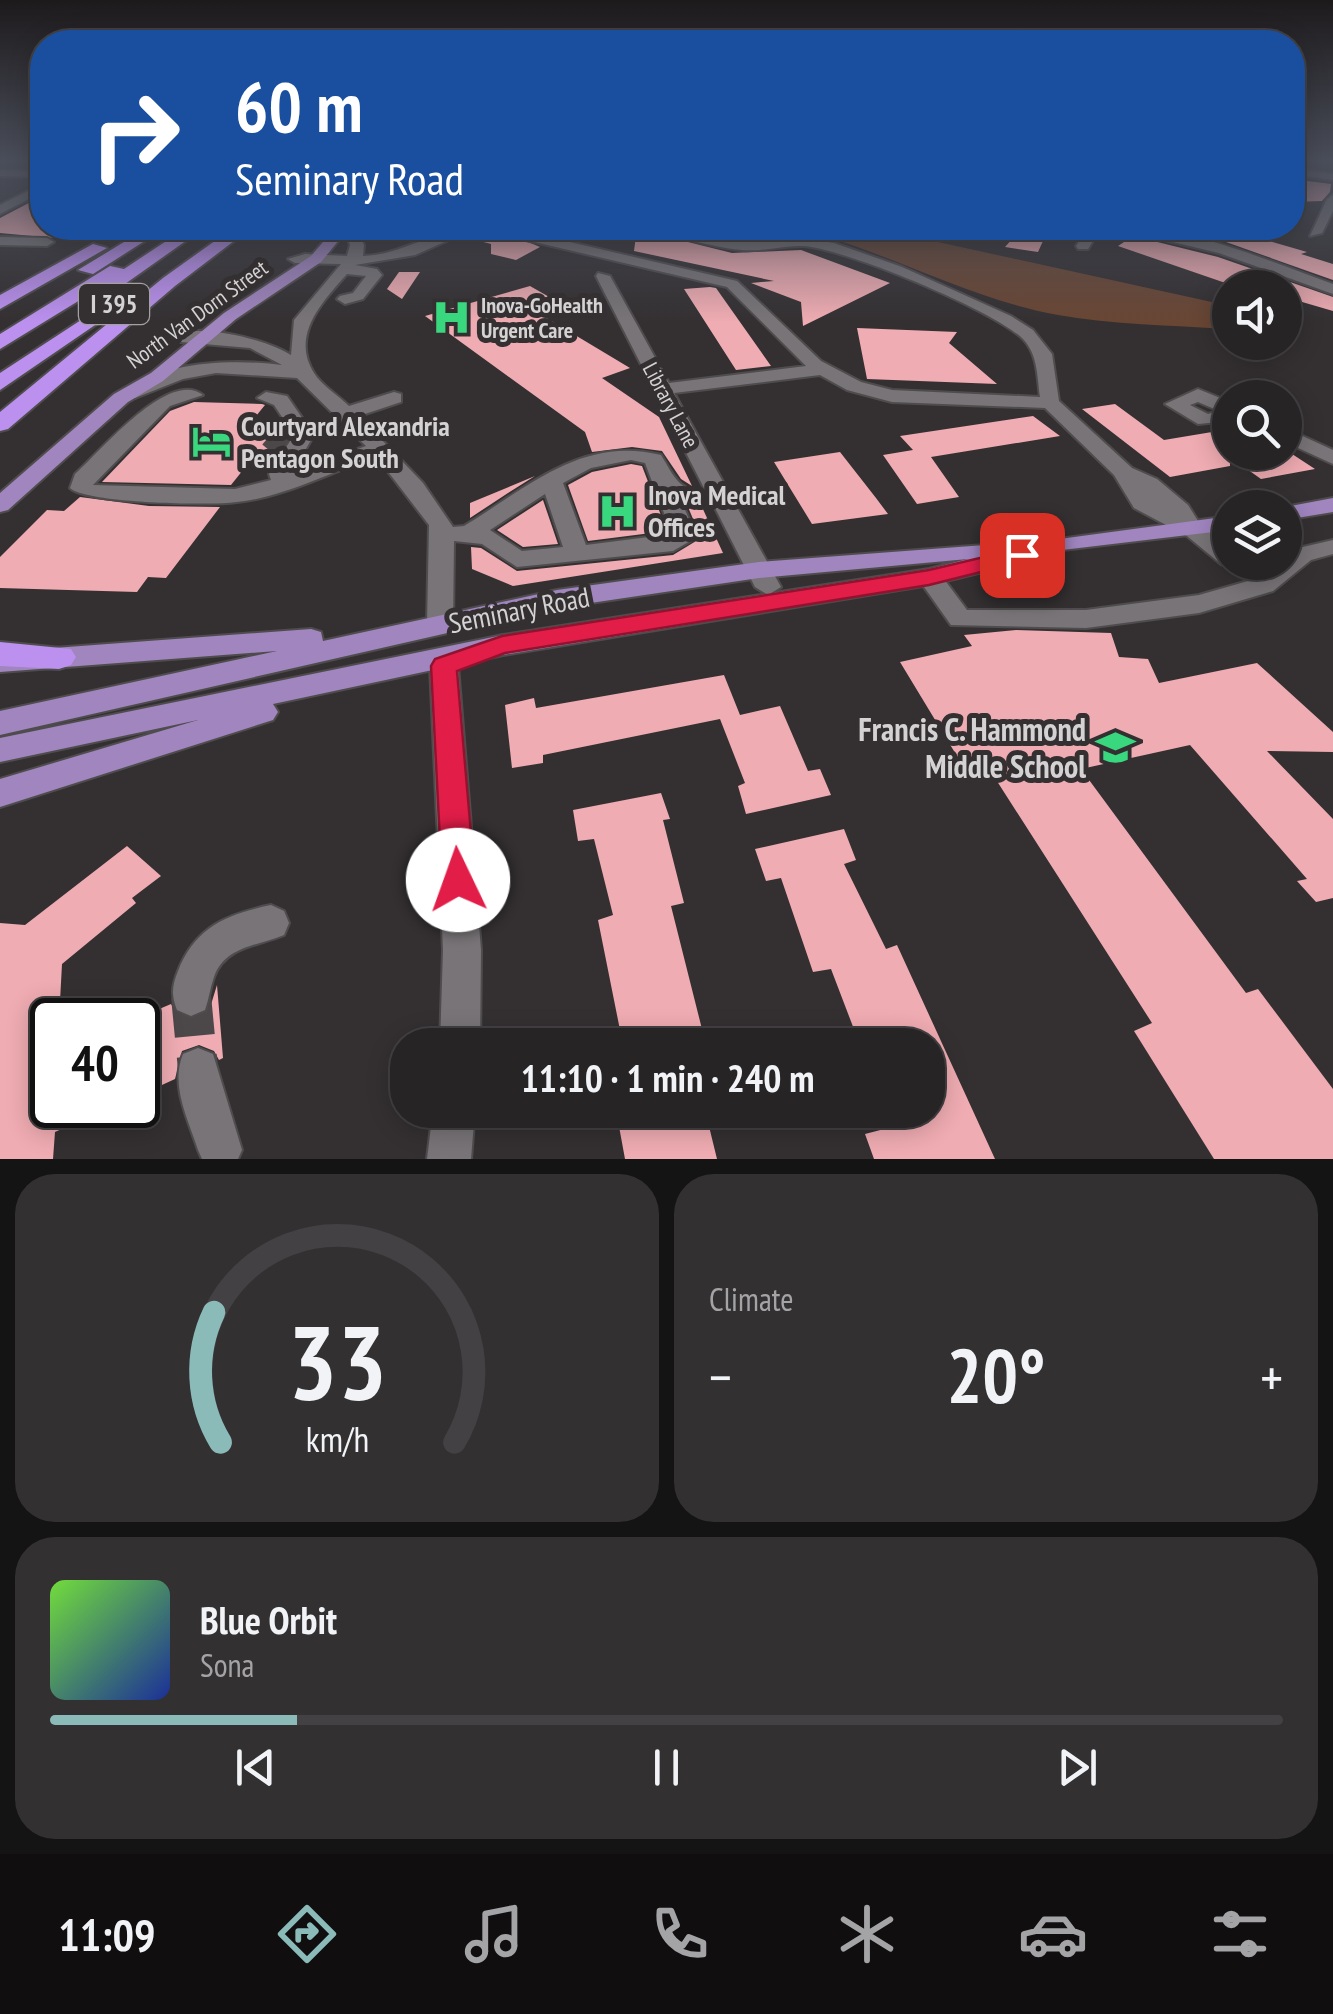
<!DOCTYPE html>
<html lang="en">
<head>
<meta charset="utf-8">
<style>
  :root { --surface:#272426; --page:#333032; --text:#f1f3f6; --muted:#a4a4a7; --line:#434143; --accent:#8bbbb9 }
  body { margin:0; font-family:"PT Sans Narrow",sans-serif; background:var(--page); color:var(--text); height:100vh; display:flex; flex-direction:column; font-size:38px; white-space:nowrap }
  * { box-sizing:border-box; margin:0 }
  p { font-size:32px; color:var(--muted) }
  .icon { flex:none; width:55px; height:55px; fill:none; stroke:currentColor; stroke-width:2; stroke-linecap:round; stroke-linejoin:round }
  .map { position:relative; height:1159px; overflow:hidden }
  .panel { display:flex; flex-direction:column; gap:15px; padding:15px; background:#151415; flex:1 }
  .panel>* { flex:none }
  .guide { position:absolute; left:30px; top:30px; width:1275px; height:210px; border-radius:40px; box-shadow:0 5px 25px #0003,0 0 0 2px var(--line); background:#1a4fa0; color:#fff; overflow:hidden }
  .tools { position:absolute; left:1212px; top:270px; display:grid; gap:20px }
  .tools a { display:grid; place-items:center; width:90px; height:90px; border-radius:50%; background:var(--surface); box-shadow:0 5px 25px #0003,0 0 0 2px var(--line); font-size:50px }
  .speed { position:absolute; left:30px; top:998px; display:flex; gap:20px; font-size:50px; font-weight:700; text-align:center }
  .speed>* { display:grid; place-content:center; width:130px; height:130px; border-radius:50%; background:var(--surface); box-shadow:0 5px 25px #0003,0 0 0 2px var(--line); line-height:1 }
  .speed .limit { border:5px solid #111; border-radius:15px; background:#fff; color:#111 }
  .pin { position:absolute; display:grid; place-items:center; width:85px; height:85px; color:#fff; margin:-42px; border-radius:20px; box-shadow:0 5px 15px #0006 }
  .me { position:absolute; width:110px; margin:-55px; rotate:357deg; stroke-linejoin:round; filter:drop-shadow(0 0 8px #0008) }
  .turn { display:flex; align-items:center; gap:35px; height:210px; padding:0 40px; font-size:45px }
  .turn .icon { width:130px; height:130px; stroke-width:2.5 }
  .turn b { display:block; font-size:70px; line-height:85px }
  .big { font-size:75px; font-weight:700; line-height:1.1 }
  .panel .card { flex:1; display:flex; flex-direction:column; justify-content:center; gap:15px; min-width:0; padding:0 35px; border-radius:40px; background:var(--page) }
  .panel .dial { align-items:center; gap:0 }
  .dial svg { height:260px; overflow:visible; fill:none; stroke:var(--line); stroke-width:7; stroke-linecap:round; text-anchor:middle }
  .dial text { fill:var(--text); stroke:none }
  .song { display:flex; align-items:center; gap:30px }
  .cover { width:120px; height:120px; border-radius:15px; background:linear-gradient(135deg,hsl(100 70% 55%),hsl(230 70% 35%)) }
  .played { height:10px; border-radius:5px; background:linear-gradient(90deg,var(--accent) 20%,var(--line) 20%) }
  .keys { display:flex; justify-content:space-around; direction:ltr }
  .heat { display:flex; justify-content:space-between; align-items:center; font-size:55px; direction:ltr }
  .panel .tiles { flex:1; display:grid; gap:15px; grid-template-columns:1fr 1fr }
  .card:last-child { grid-column:span 2 }
  .trip { position:absolute; left:390px; top:1028px; width:555px; height:100px; border-radius:40px; background:var(--surface); box-shadow:0 5px 25px #0003,0 0 0 2px var(--line); font-weight:700; line-height:100px; text-align:center }
  .tabs { display:flex; height:160px; justify-content:space-around; align-items:center; background:#100e0f; color:var(--muted) }
  .tabs .icon { width:70px; height:70px }
  .tabs .on { color:var(--accent) }
  .tabs b { font-size:45px; color:var(--text) }
  .map>svg:first-child { display:block }
  .green { fill:#694634 }
  .building { fill:#efacb2 }
  .lines { fill:none; stroke-linecap:round; stroke-linejoin:round }
  .minor-tunnel-far1 { stroke:#4c484a; stroke-width:20; stroke-dasharray:20 10; stroke-linecap:butt }
  .minor-tunnel { stroke:#4c484a; stroke-width:40; stroke-dasharray:40 20; stroke-linecap:butt }
  .minor-casing { stroke:#4f4c4e; stroke-width:4 }
  .major-casing { stroke:#4f4c4e; stroke-width:4 }
  .highway-casing { stroke:#4f4c4e; stroke-width:4 }
  .minor { fill:#787477; fill-rule:evenodd }
  .major { fill:#a085bf; fill-rule:evenodd }
  .highway { fill:#bb90ef; fill-rule:evenodd }
  .route { fill:#e11d48; stroke:#92132f; stroke-width:2.5 }
  .labels { text-anchor:middle; stroke-width:10; stroke-linejoin:round; paint-order:stroke }
  .far-poi-label { font-size:22px; font-weight:bold; fill:#d4d2d3; stroke:#343032; text-anchor:start }
  .far-street-label { font-size:22px; fill:#d4d2d3; stroke:#343032 }
  .shield { fill:#343032; stroke:#a4a1a3; stroke-width:2.5 }
  .shield-label { font-size:25px; font-weight:bold; fill:#d4d2d3 }
  .poi-label { font-size:28px; font-weight:bold; fill:#d4d2d3; stroke:#343032; text-anchor:start }
  .street-label { font-size:28px; fill:#d4d2d3; stroke:#343032 }
  .near-poi-label { font-size:32px; font-weight:bold; fill:#d4d2d3; stroke:#343032; text-anchor:end }
</style>
</head>
<body>
<div class="map">
<svg width="1333" height="1159" viewBox="0 0 1333 1159">
  <rect width="100%" height="100%" fill="#343032"/>
  <path class="green" d="M796,228h96l46,14 292,64 -4,23c-55,-4 -113,-4 -168,-14 -90,-16 -173,-65 -262,-87z"/>
  <path class="building" d="M1292,179l39,5 -1,8 -8,9 -30,1z
    M42,196v32h29l-17,10 -54,-5v-15z
    M498,228h79l-16,8 -32,-6 -8,9 19,8 -24,13 -25,-6v-10l-19,-5z
    M637,228h20l19,11 56,14 69,-3 89,33 -87,43 -2,-24 -50,-19 23,-2 -140,-30z
    M695,228h59l22,5 -35,5z
    M1022,228l26,2 -10,22 -33,-5z
    M1167,228h57l83,24 -6,2 32,10v16l-107,-38z
    M1133,236l85,21 115,40v14l-48,-14v-9h-45l-122,-42z
    M399,272h21l-18,27 -15,-10z
    M530,286l35,20 -25,8 90,54 -28,10 57,39 33,69 -11,-7 -19,-28 -30,-4 -40,5 -7,-20 -160,-116z
    M710,287l6,1 55,78 -35,4 -52,-81z
    M857,328l100,4 -8,11 48,41 -130,-5z
    M194,402l68,2 3,1 -18,22 29,1 -4,5 18,2 -10,16 -21,-1 -28,35 -129,-3 68,-71z
    M1115,404l49,36 66,-11v23h59l26,17 -54,10 -31,-22v9l-60,11 -88,-68z
    M1033,416l27,20 -129,21 28,40 -42,7 -34,-49 30,-5 -13,-14z
    M840,452l36,46 12,16 -76,10 -38,-62z
    M631,464l11,2 25,65 -79,10 -20,-56 24,-13z
    M535,476l-27,17 -38,25v-15z
    M80,497l69,9 71,1 -54,71 -18,-1 -11,15 -137,-4v-31l47,-47 17,1z
    M543,500l15,44 -35,3 -26,-17z
    M688,507h14l21,46 -210,33 -41,-17 -1,-22 10,1 36,23 156,-16 28,-17z
    M1016,630l95,3 8,24 29,2 11,24 98,-20 76,69v20l-66,-1 66,68v79l-17,4 -19,-21 10,-2 -117,-134 -109,24 165,224 12,-4 75,100v70h-119l-80,-128 18,-8 -166,-259 -23,2 -63,-104 72,-16 -8,-11z
    M724,675l16,40 40,-9 28,65 12,-2 11,26 -85,19 -8,-28 7,-3 -25,-64 -177,36v8l-31,5 -7,-63 29,-7 2,10z
    M661,793l9,26 -7,1 21,83 -13,3 35,139h-83l-25,-125 15,-5 -19,-76 -16,2 -5,-31z
    M844,829l12,31 -12,4 42,85 11,-4 98,214h-121l-9,-25 27,-7 -7,-17h43v-65h-68l-29,-76 -18,3 -32,-94 -15,3 -11,-32z
    M127,846l34,30 -29,22 4,5 -74,61 -3,56h-7v85h64l-61,27 -2,27h-53v-236l25,2z
    M217,985l6,73 -4,2 -5,-9 -15,-6 -17,6 -7,28 -37,17v-78l33,-14 5,9 16,6 17,-8z
    M616,1110h89l12,49h-92z"/>
  <g class="lines">
    <path class="minor-tunnel-far1" d="M270,451l15,-18"/>
    <path class="minor-tunnel" d="M191,996l7,73"/>
    <defs>
      <path id="minor" d="M1292,168l41,6v6l-41,-6z
        M0,170l42,1v6l-42,-1z
        M42,184v8l-42,22v-9z
        M1333,195v16l-11,22 -12,3 17,-37z
        M344,228h13l7,17 -1,11c40,-1 77,-30 113,-28l-61,27 -60,10 22,4 5,6 -19,24 -18,5 -8,-5 3,-3 13,-3 13,-17 -19,-2c-24,27 -57,61 -33,99 7,12 25,23 35,33l45,-14 7,2v8l-42,14 64,67 30,44 11,-1c63,-38 118,-91 197,-71 13,21 18,37 45,37l-110,-216 2,-3 12,3 59,107 137,-17 -79,-79 -201,-47 -2,-3 7,-4 206,48 84,80 40,21 31,8 148,7c-3,-21 -2,-42 -17,-58 -28,-28 -179,-91 -220,-93 -20,-1 -41,6 -61,4 -23,-2 -63,-11 -82,-22h21l60,14 62,-4 31,5 68,24 109,49 22,14 19,24 7,47 73,67 25,11 31,26 12,19 30,23v15h10l-10,5 -9,-3 -34,-28 -53,-28 -20,-33 -69,-67 -153,-6 -45,-12 -27,-15 -146,18 107,194 -13,8 -13,-8 -42,-83 -31,-1 15,34 -24,14 -156,16 -35,-23 -28,-3 -1,84 -4,7h-18l-4,-7 2,-100 -53,-69c-44,16 -92,41 -139,46 -27,4 -152,1 -167,-14l5,-14c25,-22 94,-106 128,-79l-33,11 -77,79 142,4 36,-9 -2,-6 25,-39 -20,-30 -17,-7 9,-6 21,4 27,39 -22,38 74,-27 -69,-68 -81,-5 -33,6 -48,19 -9,-6c35,-32 111,-33 156,-27l-32,-17 -69,-6 -8,-5c22,-16 96,3 118,18l3,-35 47,-56 -46,-1 -7,-4 17,-5 42,2 3,-11zM631,460l14,3 27,71 -86,11 -23,-62 28,-15zM545,494l18,53 -41,4 -32,-21z
        M1088,228h13l-13,21h-10l-2,-3z
        M1114,228c69,-5 154,33 219,56v10l-114,-41z
        M0,237l47,1 7,4 -7,4 -47,-1z
        M1198,389l32,13v19l-32,3 -33,-20zM1198,402l21,9 -11,3 -18,-9z
        M1285,428l48,22v14l-48,-22z
        M1333,540v14l-22,6 -38,31 -74,22 -113,15 -135,-3 -34,-48 3,-6h18l29,39h119l113,-15 56,-16 22,-17h8v-6l9,-7z
        M444,656l10,3 4,7 23,284 -1,95h-40l3,-95 -13,-284 4,-7z
        M271,905l13,6 5,12 -5,12c-26,11 -59,11 -70,42 -4,11 -5,22 -9,33l-14,6 -14,-6c-6,-15 -5,-24 1,-39 17,-44 49,-57 93,-66z
        M198,1048l15,6 29,96 -4,9h-36l-4,-9c-10,-31 -28,-65 -15,-96z
        M433,1110h42l-4,49h-44z"/>
      <path id="major" d="M335,228h14l-28,34 -85,57 -73,62 -35,21 -120,108 -8,2v-19l114,-99 37,-21 73,-60 87,-57z
        M1333,498v14l-48,8v-12h-5z
        M1230,516v14l-226,27 -1,10 -74,18 -426,70 -230,49 5,8 -5,8 -273,87v-28l198,-59 -198,42v-24l503,-103 426,-66 39,-10 -209,19 -202,30 -557,127v-24l277,-60 -277,21v-20l311,-23 10,3 2,9 234,-51 202,-28 293,-22z"/>
      <path id="highway" d="M147,228h18l-72,46 -15,-4z
        M186,228h18l-96,68 -6,1 -9,-5 -93,57v-15l110,-68 14,3z
        M233,228h18l-76,58 -167,143 -8,2v-19l163,-134z
        M93,244l14,4 -107,61v-14z
        M133,286l9,5 -3,4 -139,95v-17z
        M0,642l71,7 5,8 -5,8 -12,4 -59,-3z"/>
    </defs>
    <use href="#minor" class="minor-casing"/>
    <use href="#major" class="major-casing"/>
    <use href="#highway" class="highway-casing"/>
    <use href="#minor" class="minor"/>
    <use href="#major" class="major"/>
    <use href="#highway" class="highway"/>
  </g>
  <linearGradient id="sky" x2="0" y2="1"><stop stop-color="#1d1a1c"/><stop offset="0.5" stop-color="#4a4e5a"/><stop offset="1" stop-color="#4a4e5a" stop-opacity="0"/></linearGradient>
  <rect width="1333" height="322" fill="url(#sky)"/>
  <path class="route" d="M1022,548l10,7 -3,5 -100,25 -424,68 -48,18 18,209 -5,10 -12,4 -11,-4 -5,-10 -11,-214 4,-7 67,-23 427,-66z"/>
  <defs>
    <symbol id="hospital-bare" viewBox="-9 -9 18 18"><path d="M-5-5h3v3.5h4V-5h3V5h-3V1.5h-4V5h-3Z" fill="#39d87f" stroke="#343032" stroke-width="2.5" paint-order="stroke"/></symbol>
    <symbol id="hotel-bare" viewBox="-9 -9 18 18"><path d="M-6-4.5h1.5V1H6V5H4.5V3h-9V5H-6ZM-4 0a1.8 1.8 0 1 1 3.6 0ZM.5 0V-2.5h3Q6-2.5 6 0Z" fill="#39d87f" stroke="#343032" stroke-width="2.5" paint-order="stroke"/></symbol>
    <symbol id="school-bare" viewBox="-9 -9 18 18"><path d="M0-5L7-2L0 1L-7-2ZM-4 1L0 2.5L4 1V4Q0 6-4 4Z" fill="#39d87f" stroke="#343032" stroke-width="2.5" paint-order="stroke"/></symbol>
  </defs>
  <g fill-rule="evenodd">
    <use href="#hospital-bare" x="424" y="290" width="55" height="55"/>
    <use href="#hotel-bare" x="184" y="414" width="55" height="55"/>
    <use href="#hospital-bare" x="590" y="484" width="55" height="55"/>
    <use href="#school-bare" x="1088" y="720" width="55" height="55"/>
  </g>
  <g class="labels">
    <g class="far-poi-label">
      <text x="481" y="313">Inova-GoHealth<tspan x="481" dy="25">Urgent Care</tspan></text>
    </g>
    <g class="far-street-label">
      <text transform="translate(197 314) rotate(-36)" y="8">North Van Dorn Street</text>
      <text transform="translate(671 405) rotate(62)" y="8">Library Lane</text>
    </g>
    <rect class="shield" x="79" y="284" width="70" height="40" rx="8"/>
    <g class="shield-label">
      <text x="114" y="313">I 395</text>
    </g>
    <g class="poi-label">
      <text x="241" y="436">Courtyard Alexandria<tspan x="241" dy="32">Pentagon South</tspan></text>
      <text x="648" y="505">Inova Medical<tspan x="648" dy="32">Offices</tspan></text>
    </g>
    <g class="street-label">
      <text transform="translate(519 610) rotate(-11)" y="10">Seminary Road</text>
    </g>
    <g class="near-poi-label">
      <text x="1086" y="741">Francis C. Hammond<tspan x="1086" dy="37">Middle School</tspan></text>
    </g>
  </g>
</svg>
<div class="tools">
<a><svg class="icon" aria-label="sound" viewBox="0 0 24 24"><path d="M4 9h4l5-4v14l-5-4H4zM17 9q2 3 0 6"/></svg></a>
<a><svg class="icon" aria-label="search" viewBox="0 0 24 24"><circle cx="10" cy="10" r="6"/><path d="M15 15l6 6"/></svg></a>
<a><svg class="icon" aria-label="layers" viewBox="0 0 24 24"><path d="M12 4l9 5-9 5-9-5zM3 14l9 5 9-5"/></svg></a>
</div>
<div class="speed"><div class="limit">40</div></div>
<div class="pin" style="left:1022px;top:555px;background:#d93025"><svg class="icon" aria-label="arrive" viewBox="0 0 24 24"><path d="M6 21V4h12l-3 4 3 4H6"/></svg></div>
<svg class="me" style="left:458px;top:880px" viewBox="-20 -20 40 40"><circle r="19" fill="#fff"/><path d="M0-13L10 11 0 6-10 11z" fill="#e11d48"/></svg>
<div class="trip">11:10 · 1 min · 240 m</div>
<div class="guide">
<div class="turn"><svg class="icon" aria-label="right" viewBox="0 0 24 24"><path d="M7 20v-9h11M14 6l5 5-5 5"/></svg><div><b>60 m</b>Seminary Road</div></div>
</div>
</div>
<section class="panel">
<div class="tiles">
<div class="card dial"><svg viewBox="0 0 100 80">
<path d="M14 69A42 42 0 1 1 86 69"/>
<path d="M14 69A42 42 0 0 1 12 29" stroke="#8bbbb9"/>
<text x="50" y="56" font-size="32" font-weight="700">33</text>
<text x="50" y="72" font-size="11">km/h</text>
</svg></div>
<div class="card"><p>Climate</p>
<div class="heat"><a>−</a><b class="big">20°</b><a>+</a></div>
</div>
<div class="card">
<div class="song"><i class="cover"></i><div><b>Blue Orbit</b><p>Sona</p></div></div>
<div class="played"></div>
<div class="keys"><svg class="icon" aria-label="previous" viewBox="0 0 24 24"><path d="M18 5L8 12l10 7zM5 5v14"/></svg><svg class="icon" aria-label="pause" viewBox="0 0 24 24"><path d="M8 5v14M16 5v14"/></svg><svg class="icon" aria-label="next" viewBox="0 0 24 24"><path d="M6 5l10 7-10 7zM19 5v14"/></svg></div>
</div>
</div>
</section>
<nav class="tabs">
<b>11:09</b>
<svg class="icon on" aria-label="directions" viewBox="0 0 24 24"><path d="M12 3l9 9-9 9-9-9zM9 14v-3h6M13 9l2 2-2 2"/></svg>
<svg class="icon" aria-label="music" viewBox="0 0 24 24"><path d="M9 18V5l10-2v13"/><circle cx="6" cy="18" r="3"/><circle cx="16" cy="16" r="3"/></svg>
<svg class="icon" aria-label="phone" viewBox="0 0 24 24"><path d="M5 4h4l2 5-3 2q2 4 5 5l2-3 5 2v4C11 20 4 13 5 4z"/></svg>
<svg class="icon" aria-label="climate" viewBox="0 0 24 24"><path d="M12 3v18M4 7l16 10M4 17L20 7"/></svg>
<svg class="icon" aria-label="car" viewBox="0 0 24 24"><path d="M5 17H2v-5l4-1 3-4h7l3 4 3 1v5h-3M9 17h6M6 11h13"/><circle cx="7" cy="17" r="2"/><circle cx="17" cy="17" r="2"/></svg>
<svg class="icon" aria-label="filters" viewBox="0 0 24 24"><path d="M4 7h16M4 17h16"/><circle cx="9" cy="7" r="2"/><circle cx="15" cy="17" r="2"/></svg>
</nav>
</body>
</html>
